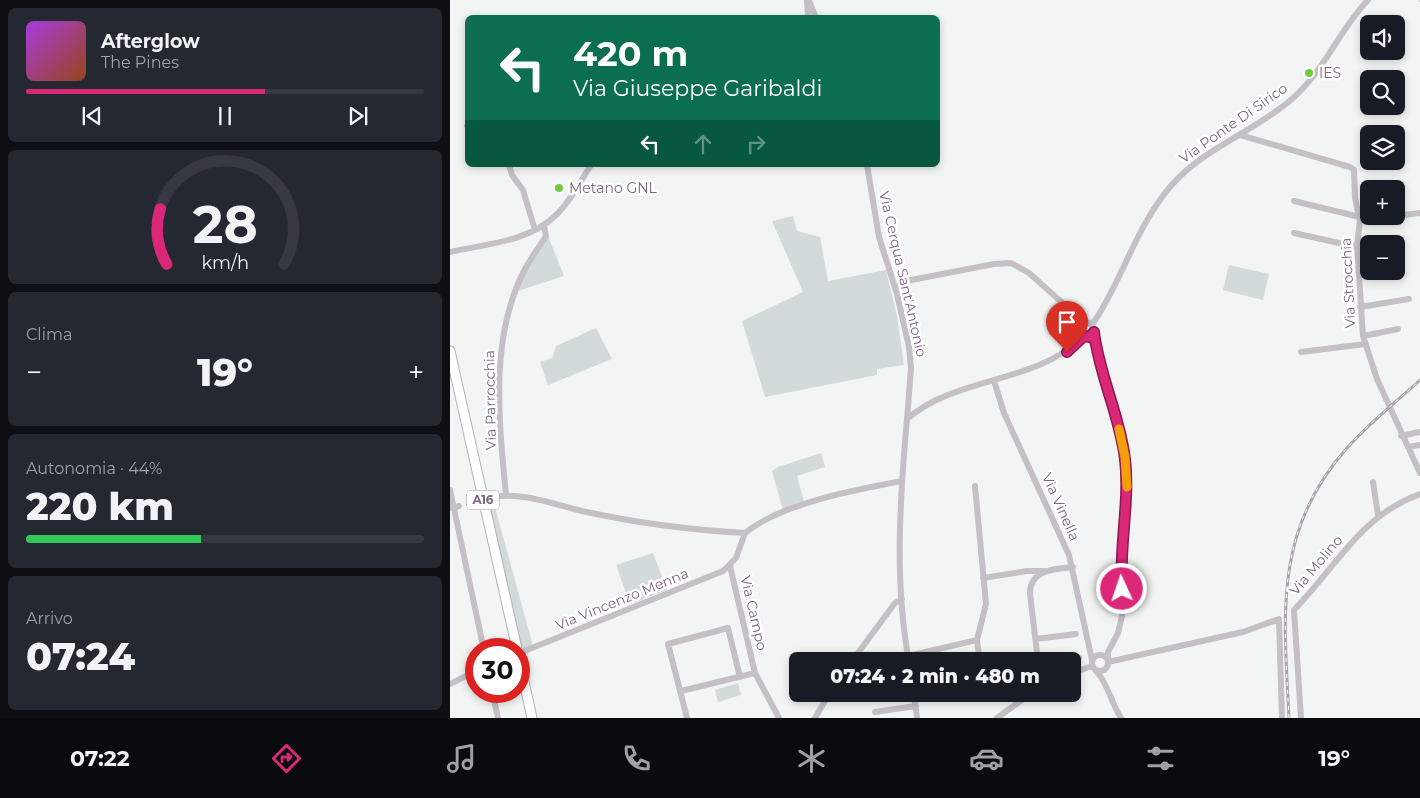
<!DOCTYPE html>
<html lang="it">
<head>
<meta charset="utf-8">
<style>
  :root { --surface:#171b24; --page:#242831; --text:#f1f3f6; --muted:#9ea1a6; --line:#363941; --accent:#db2777 }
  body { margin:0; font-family:Montserrat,sans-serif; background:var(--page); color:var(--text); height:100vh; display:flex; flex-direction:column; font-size:19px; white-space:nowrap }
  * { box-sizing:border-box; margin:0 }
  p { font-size:16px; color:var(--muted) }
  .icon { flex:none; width:28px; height:28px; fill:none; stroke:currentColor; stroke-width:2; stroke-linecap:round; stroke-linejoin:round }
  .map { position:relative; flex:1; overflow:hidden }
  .side { display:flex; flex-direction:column; gap:8px; padding:8px; background:#0d0f14; width:450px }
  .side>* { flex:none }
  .guide { position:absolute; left:15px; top:15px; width:475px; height:152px; border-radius:8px; box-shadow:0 2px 8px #0003; background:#0b6e4f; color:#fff; overflow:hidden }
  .controls { position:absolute; left:910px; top:15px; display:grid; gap:10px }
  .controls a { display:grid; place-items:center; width:45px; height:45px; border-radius:8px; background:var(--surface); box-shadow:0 2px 8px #0003; font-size:25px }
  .speed { position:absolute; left:15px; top:638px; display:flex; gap:10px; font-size:25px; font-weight:700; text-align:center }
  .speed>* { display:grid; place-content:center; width:65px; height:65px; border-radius:50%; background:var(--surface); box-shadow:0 2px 8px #0003; line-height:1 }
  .speed .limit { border:8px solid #d22; background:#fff; color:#111 }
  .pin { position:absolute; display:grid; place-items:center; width:42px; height:42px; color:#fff; margin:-51px -21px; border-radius:50% 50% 50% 0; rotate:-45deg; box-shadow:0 0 5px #0007 }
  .pin .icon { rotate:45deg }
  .me { position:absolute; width:55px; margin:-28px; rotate:357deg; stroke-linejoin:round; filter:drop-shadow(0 0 4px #0008) }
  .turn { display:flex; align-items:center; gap:18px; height:105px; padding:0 25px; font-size:22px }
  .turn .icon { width:65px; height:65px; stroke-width:2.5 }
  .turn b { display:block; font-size:35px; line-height:42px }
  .lanes { display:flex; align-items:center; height:48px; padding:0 25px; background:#0003; justify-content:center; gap:25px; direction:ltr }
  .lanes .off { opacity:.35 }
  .big { font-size:38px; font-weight:800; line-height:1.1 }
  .side .card { flex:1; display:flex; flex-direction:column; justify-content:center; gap:8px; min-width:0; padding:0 18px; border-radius:8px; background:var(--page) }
  .side .dial { align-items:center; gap:0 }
  .dial svg { height:130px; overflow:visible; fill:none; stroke:var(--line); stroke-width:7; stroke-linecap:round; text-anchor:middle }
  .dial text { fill:var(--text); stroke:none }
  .song { display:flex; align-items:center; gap:15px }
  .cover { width:60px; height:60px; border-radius:8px; background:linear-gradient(135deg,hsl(280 70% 55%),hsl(20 70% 35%)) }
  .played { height:5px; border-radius:2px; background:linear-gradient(90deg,var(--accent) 60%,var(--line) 60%) }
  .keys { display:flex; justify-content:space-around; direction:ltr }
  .heat { display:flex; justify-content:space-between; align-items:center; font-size:28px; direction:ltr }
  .charge { height:8px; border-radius:4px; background:linear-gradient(90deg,#34c759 44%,var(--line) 0) }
  .trip { position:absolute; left:339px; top:652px; width:292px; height:50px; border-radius:8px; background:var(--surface); box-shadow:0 2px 8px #0003; font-weight:800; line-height:50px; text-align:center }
  .tabs { display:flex; height:80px; justify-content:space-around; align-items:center; background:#090b0e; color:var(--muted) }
  .tabs .icon { width:35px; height:35px }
  .tabs .current { color:var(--accent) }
  .tabs b { font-size:22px; color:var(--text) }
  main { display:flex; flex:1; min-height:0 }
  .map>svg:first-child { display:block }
  .green { fill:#d2dada }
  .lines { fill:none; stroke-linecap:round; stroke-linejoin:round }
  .stream { stroke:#c5bec8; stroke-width:1 }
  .highway-casing { stroke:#b7b2b8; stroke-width:11 }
  .minor { stroke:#c5bfc6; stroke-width:6 }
  .highway { stroke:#fff; stroke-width:9 }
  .rail-casing { stroke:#aaa3ac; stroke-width:3 }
  .rail { stroke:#fff; stroke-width:1; stroke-dasharray:4; stroke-linecap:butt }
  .minor-bridge { stroke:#c5bfc6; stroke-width:6 }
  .route-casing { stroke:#8e194d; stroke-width:12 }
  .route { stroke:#db2777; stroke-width:9 }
  .slow { stroke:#f59e0b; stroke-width:9 }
  .poi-dot { fill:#6fcc3c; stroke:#fff; stroke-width:2 }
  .labels { text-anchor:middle; stroke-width:5; stroke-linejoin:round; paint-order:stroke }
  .shield { fill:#fff; stroke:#a395a6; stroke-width:1 }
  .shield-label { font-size:12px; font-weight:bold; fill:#7c6880 }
  .poi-label { font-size:14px; fill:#7c6880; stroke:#fff; text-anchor:start }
  .street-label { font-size:14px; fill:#7c6880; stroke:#fff }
</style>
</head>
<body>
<main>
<section class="side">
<div class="card">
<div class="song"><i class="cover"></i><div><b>Afterglow</b><p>The Pines</p></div></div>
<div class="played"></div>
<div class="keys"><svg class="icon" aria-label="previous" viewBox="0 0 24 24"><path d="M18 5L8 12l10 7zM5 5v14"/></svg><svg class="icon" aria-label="pause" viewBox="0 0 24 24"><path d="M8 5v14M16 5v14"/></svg><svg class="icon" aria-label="next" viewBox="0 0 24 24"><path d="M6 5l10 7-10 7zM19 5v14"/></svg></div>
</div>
<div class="card dial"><svg viewBox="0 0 100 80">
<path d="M14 69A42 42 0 1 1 86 69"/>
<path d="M14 69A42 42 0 0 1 10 35" stroke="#db2777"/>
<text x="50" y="56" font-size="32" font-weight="700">28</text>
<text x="50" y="72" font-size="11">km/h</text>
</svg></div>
<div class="card"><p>Clima</p>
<div class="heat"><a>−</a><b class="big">19°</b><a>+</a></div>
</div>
<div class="card"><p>Autonomia · 44%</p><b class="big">220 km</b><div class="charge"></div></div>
<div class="card"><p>Arrivo</p><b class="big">07:24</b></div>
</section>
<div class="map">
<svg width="970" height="718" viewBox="0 0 970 718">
  <rect width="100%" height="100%" fill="#f3f5f4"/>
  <path class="green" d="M343,216l4,15 23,6 8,44 58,-11 11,46 7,49 -27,4v6l-112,22 -23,-76 61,-29 -31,-71z
    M98,236l16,40 -46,15 9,-22z
    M779,265l40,9 -6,26 -40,-10z
    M146,328l16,31 -64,26 -8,-23 12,-4 4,-12z
    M371,453l4,14 -28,9 7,26 -21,9 -11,-40 6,-4z
    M43,500l40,146 -12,4 -33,-149z
    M203,553l14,37 -37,14 -14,-39z
    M288,683l3,12 -23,7 -3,-12z"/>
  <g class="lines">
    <path class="stream" d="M969,0l1,2"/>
    <defs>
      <path id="highway" d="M0,351l67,298
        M69,659l13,59"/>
    </defs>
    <use href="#highway" class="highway-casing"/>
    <path class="minor" d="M357,0l1,18
      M359,0l7,18
      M17,126l1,1
      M790,135l110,32 4,3 1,28 5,23 -3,23 6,92 14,43 43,94
      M59,165l3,10 11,15 12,40
      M417,165l12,72 18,57 12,53 2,21 -4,51
      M844,201l66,16
      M946,216l24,-3
      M910,221l34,-5
      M844,233l63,14
      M0,252c35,-8 78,-10 105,-36 15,-14 25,-34 36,-51
      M446,291l3,-6 7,-4 88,-17 17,-1 18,10 48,43 15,9
      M910,307l49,-8
      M627,318l5,16 14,11
      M642,325c30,-43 43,-97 78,-138 33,-39 84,-55 122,-88 34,-30 47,-69 76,-99
      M642,325l31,121 4,33 -6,76 1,61 -4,17 -10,19v8
      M913,336l35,-7
      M851,352l64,-8
      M544,381l10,32 65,142 23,105
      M951,436l19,-4
      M958,447l12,-2
      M923,482l5,33
      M525,486l11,118 -9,36 2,15 3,6
      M0,490l32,151 5,8
      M56,495c-7,-74 -17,-158 19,-226 6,-11 14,-22 21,-33l-2,-10
      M43,497c32,-5 59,7 89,14 54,12 108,19 163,22
      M280,566l25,107 24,45
      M533,578l44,-7h17
      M586,639l40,-5
      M72,652l201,-81 13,-13 9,-25c37,-30 110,-43 157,-52
      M642 663a8 8 0 1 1 16 0a8 8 0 1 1-16 0Z
      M402,661l43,-58 7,-4
      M413,661l45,-5 69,-16
      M459,661c-15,-78 -9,-163 -2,-242 51,-44 128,-34 177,-83
      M588,661l-8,-67c0,-25 25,-25 43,-27
      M596,661l33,-3
      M658,662l135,-30 36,-13 3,99
      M646,671c12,12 15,32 25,47
      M622,673l20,-7
      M0,684l26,-13
      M42,691l6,27
      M231,691l74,-18
      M464,694l3,24
      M425,712l41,-6
      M237,718l-19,-74 60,-16 12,49
      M365,718l14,-24
      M547,718l33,-24
      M851,718l-7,-108c42,-43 67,-95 126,-116"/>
    <use href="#highway" class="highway"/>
    <defs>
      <path id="rail" d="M839,718c-5,-103 -16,-187 58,-270 22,-25 49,-46 73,-68"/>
    </defs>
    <use href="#rail" class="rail-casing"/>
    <use href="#rail" class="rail"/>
    <path class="minor-bridge" d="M21,502l22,-5
      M2,508l7,-2"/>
  </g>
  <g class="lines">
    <defs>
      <path id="route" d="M617,352l17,-16 6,1 4,-5c5,43 26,84 31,127 5,43 -6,86 -3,130"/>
    </defs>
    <use href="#route" class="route-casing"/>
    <use href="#route" class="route"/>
    <path class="slow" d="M669,429l6,28 2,30"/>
  </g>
  <g class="poi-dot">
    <circle cx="859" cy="73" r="5"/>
    <circle cx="109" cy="188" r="5"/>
  </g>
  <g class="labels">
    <rect class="shield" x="17" y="490.5" width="32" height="19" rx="4"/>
    <g class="shield-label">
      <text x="33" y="504">A16</text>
    </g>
    <g class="poi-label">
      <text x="869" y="78">IES</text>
      <text x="119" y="193">Metano GNL</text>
    </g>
    <g class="street-label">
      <text transform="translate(783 123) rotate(-35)" y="5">Via Ponte Di Sirico</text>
      <text transform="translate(453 274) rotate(77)" y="5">Via Cerqua Sant'Antonio</text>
      <text transform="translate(898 283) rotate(-93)" y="5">Via Strocchia</text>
      <text transform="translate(40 400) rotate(-91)" y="5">Via Parrocchia</text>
      <text transform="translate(611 507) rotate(66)" y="5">Via Vinella</text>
      <text transform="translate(866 565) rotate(-50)" y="5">Via Molino</text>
      <text transform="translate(172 599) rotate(-22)" y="5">Via Vincenzo Menna</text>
      <text transform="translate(304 613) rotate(77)" y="5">Via Campo</text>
    </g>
  </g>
</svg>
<div class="controls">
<a><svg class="icon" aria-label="sound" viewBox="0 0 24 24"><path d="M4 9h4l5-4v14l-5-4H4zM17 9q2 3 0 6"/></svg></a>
<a><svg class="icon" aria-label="search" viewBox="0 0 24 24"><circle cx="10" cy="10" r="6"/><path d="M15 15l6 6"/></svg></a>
<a><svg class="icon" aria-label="layers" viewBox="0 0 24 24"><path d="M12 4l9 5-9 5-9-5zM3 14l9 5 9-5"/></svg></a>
<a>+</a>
<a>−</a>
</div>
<div class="speed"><div class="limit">30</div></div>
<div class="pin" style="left:617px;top:352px;background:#d93025"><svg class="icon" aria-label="arrive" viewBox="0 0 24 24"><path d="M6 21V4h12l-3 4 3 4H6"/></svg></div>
<svg class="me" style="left:672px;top:589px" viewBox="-20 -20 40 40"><circle r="17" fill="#db2777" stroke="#fff" stroke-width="3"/><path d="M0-11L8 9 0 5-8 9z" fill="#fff"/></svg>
<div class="trip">07:24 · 2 min · 480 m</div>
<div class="guide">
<div class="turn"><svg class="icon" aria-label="left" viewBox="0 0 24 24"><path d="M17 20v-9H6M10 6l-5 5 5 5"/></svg><div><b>420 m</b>Via Giuseppe Garibaldi</div></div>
<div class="lanes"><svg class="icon" aria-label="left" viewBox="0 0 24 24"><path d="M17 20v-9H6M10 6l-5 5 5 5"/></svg><svg class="icon off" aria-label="ahead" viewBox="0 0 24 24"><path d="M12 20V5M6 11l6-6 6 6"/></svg><svg class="icon off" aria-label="right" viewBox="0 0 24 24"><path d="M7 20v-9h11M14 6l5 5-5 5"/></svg></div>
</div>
</div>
</main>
<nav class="tabs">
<b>07:22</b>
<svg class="icon current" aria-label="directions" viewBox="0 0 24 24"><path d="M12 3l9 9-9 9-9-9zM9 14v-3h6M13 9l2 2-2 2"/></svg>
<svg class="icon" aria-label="music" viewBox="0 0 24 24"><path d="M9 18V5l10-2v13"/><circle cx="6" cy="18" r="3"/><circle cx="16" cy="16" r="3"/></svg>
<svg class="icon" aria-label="phone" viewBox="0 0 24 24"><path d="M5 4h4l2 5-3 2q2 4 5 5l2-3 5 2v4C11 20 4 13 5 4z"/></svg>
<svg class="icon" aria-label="climate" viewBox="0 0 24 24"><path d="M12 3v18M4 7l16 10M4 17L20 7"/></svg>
<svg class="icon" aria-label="car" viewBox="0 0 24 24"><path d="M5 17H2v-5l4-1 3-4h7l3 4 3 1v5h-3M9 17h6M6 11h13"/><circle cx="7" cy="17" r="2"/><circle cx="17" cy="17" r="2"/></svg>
<svg class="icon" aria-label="filters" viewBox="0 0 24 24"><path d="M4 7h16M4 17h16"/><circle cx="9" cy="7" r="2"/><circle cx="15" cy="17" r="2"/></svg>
<b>19°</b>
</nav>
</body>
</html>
